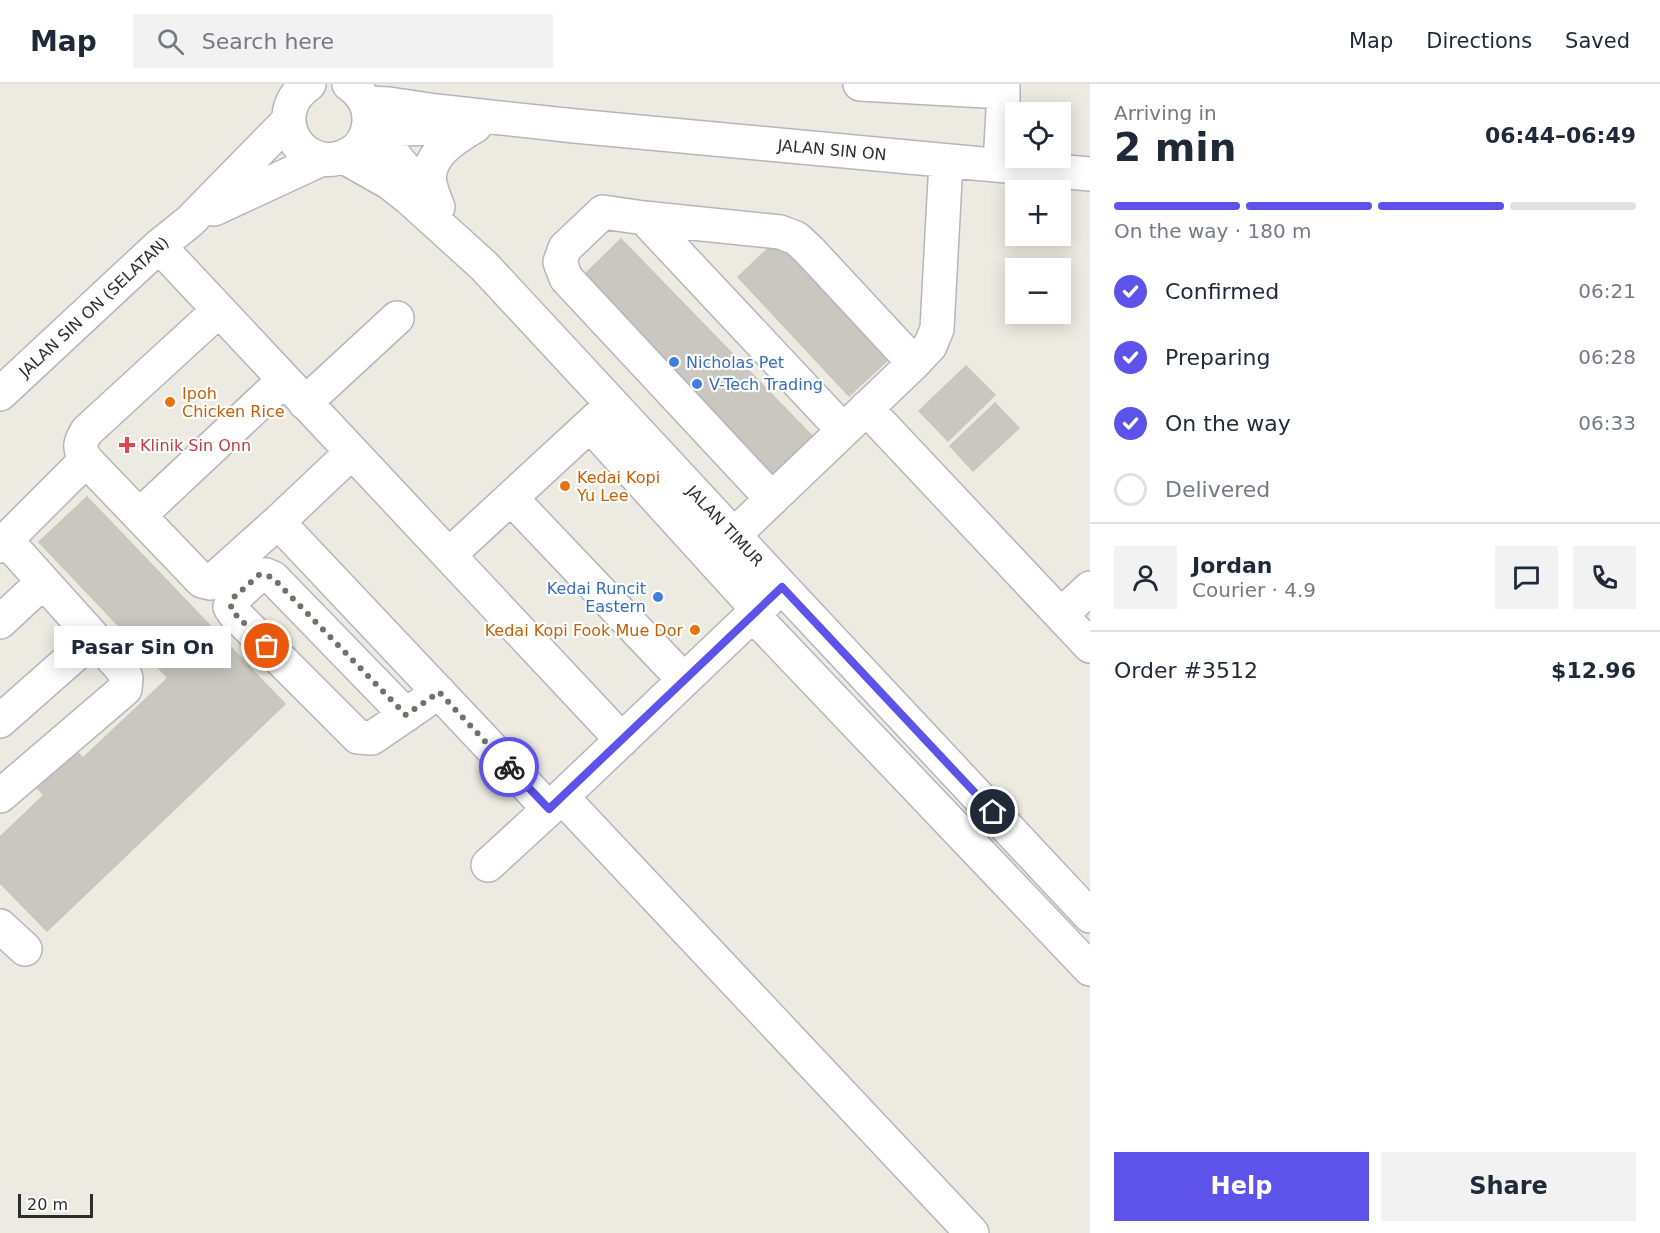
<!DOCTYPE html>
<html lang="en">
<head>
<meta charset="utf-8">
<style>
	:root { --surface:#fff; --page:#f2f2f3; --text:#1f2937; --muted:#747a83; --line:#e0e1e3; --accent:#5d52e9 }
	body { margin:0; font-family:"DejaVu Sans",sans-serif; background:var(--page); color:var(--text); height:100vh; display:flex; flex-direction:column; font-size:22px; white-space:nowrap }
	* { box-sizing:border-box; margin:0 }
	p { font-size:20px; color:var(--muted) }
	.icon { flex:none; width:33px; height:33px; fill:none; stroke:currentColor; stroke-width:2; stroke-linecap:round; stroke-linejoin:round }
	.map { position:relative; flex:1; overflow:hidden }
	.side { display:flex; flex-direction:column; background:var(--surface); width:570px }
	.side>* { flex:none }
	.controls { position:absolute; left:1005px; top:18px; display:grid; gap:12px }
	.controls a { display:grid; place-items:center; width:66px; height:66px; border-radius:0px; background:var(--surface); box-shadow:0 3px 15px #0003; font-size:30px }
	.scale { position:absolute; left:18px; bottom:15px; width:75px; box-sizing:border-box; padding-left:6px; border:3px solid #2d2d2d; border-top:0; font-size:16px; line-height:21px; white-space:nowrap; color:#2d2d2d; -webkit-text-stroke:4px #fff; paint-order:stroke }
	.pin { position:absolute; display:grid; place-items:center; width:51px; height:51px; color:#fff; margin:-26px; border:3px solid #fff; border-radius:50%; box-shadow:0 2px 6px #0007 }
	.courier { position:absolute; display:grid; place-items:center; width:60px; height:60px; margin:-30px; border:4px solid #5d52e9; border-radius:50%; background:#fff; color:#222; box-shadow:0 2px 8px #0007 }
	.bubble { position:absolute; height:42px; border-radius:0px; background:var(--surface); box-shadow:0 3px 15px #0003; font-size:20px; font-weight:700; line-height:42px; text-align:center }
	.headline em { font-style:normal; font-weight:700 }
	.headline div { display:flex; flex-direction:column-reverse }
	.headline { display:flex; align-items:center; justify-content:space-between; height:102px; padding:0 24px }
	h1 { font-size:39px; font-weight:700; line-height:45px }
	.bar { display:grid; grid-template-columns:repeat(4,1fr); gap:9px 6px; align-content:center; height:72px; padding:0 24px }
	.bar i { height:8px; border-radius:4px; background:var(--line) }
	.bar .current { background:var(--accent) }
	.bar p { grid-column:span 4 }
	.line { display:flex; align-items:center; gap:15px; padding:0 24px; border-top:2px solid var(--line) }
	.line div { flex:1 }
	.round { display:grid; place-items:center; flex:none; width:63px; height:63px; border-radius:0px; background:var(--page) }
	ol { padding:0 24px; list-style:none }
	li { display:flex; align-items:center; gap:18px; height:66px }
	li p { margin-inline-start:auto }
	li .icon { padding:6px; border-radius:50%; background:var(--accent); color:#fff; stroke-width:4 }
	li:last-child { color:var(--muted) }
	li i { width:33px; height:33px; border:3px solid var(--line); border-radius:50% }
	.primary-button { display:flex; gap:12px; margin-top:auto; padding:12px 24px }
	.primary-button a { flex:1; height:69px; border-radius:0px; background:var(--accent); color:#fff; font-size:24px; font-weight:700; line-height:69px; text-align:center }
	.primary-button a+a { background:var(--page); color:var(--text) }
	header { display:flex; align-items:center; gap:36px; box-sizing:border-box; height:84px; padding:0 30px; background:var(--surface); border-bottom:2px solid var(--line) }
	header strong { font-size:28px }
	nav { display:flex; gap:33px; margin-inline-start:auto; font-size:21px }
	.search { width:420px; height:54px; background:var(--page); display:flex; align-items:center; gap:15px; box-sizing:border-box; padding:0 21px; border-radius:0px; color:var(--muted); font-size:22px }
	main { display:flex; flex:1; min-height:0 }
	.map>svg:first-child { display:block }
	.building { fill:#c9c7c0; stroke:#c8c7bb; stroke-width:1.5 }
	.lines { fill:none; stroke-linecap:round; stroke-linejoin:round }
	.minor-casing { stroke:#b5b4bf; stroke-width:36 }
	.minor { stroke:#fff; stroke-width:33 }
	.done { stroke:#70706c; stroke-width:6; stroke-dasharray:0 10.8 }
	.route { stroke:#5d52e9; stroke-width:8 }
	.shop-dot { fill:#3f7fe0; stroke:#fff; stroke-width:2 }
	.food-dot { fill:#e8710a; stroke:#fff; stroke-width:2 }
	.health-dot { fill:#e0444e; stroke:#fff; stroke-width:2 }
	.labels { text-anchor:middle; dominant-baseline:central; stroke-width:4.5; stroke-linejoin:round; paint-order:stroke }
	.street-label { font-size:16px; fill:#2d2d2d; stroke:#fff }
	.shop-label { font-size:16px; fill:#366cbe; stroke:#fff; text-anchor:start }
	.food-label { font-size:16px; fill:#c56008; stroke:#fff; text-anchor:start }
	.health-label { font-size:16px; fill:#be3a42; stroke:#fff; text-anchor:start }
</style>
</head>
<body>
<header>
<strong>Map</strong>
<div class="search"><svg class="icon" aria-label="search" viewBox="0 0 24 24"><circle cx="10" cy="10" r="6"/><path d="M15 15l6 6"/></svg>Search here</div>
<nav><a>Map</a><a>Directions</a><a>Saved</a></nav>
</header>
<main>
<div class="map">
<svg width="1090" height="1149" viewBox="0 0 1090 1149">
	<rect width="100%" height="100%" fill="#edebe1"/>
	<!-- building -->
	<path class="building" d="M 779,154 L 891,273 L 849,312 L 738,193 Z
		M 621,155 L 815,355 L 774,394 L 580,195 Z
		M 966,282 L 995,311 L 948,357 L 919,327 Z
		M 995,319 L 1019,344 L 973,387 L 950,362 Z
		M 87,413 L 285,620 L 47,847 L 0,799 L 0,753 L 44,711 L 30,697 L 69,660 L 83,674 L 168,594 L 39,458 Z"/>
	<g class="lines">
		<!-- minor casing -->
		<g class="minor-casing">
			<path id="minor" d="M 309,0 C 263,31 304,96 351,69 C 362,63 368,50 369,38 C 370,22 362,9 349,0
				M 860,0 L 1003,8
				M 366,19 L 389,20 L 436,27 L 575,42 L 1090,90
				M 369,43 L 395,45 L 444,44
				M 369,45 L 386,62 L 429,113
				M 344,73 L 390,99 L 409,114 L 484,182 L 782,503 L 1090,832
				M 1000,81 L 1003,26 L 1003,0
				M 438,123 C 435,116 432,108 430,100 C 425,71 455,54 475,42
				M 214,125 L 322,75
				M 644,134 L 843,346
				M 159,162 L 622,656
				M 219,226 L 87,347 C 80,358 78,364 86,376 L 202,497 L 210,499 L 278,438 L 352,368
				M 0,310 L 159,162 L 190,137 L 288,37
				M 305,319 L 397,234
				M 866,324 L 1090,562
				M 590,341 L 758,526
				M 511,414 L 684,596
				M 772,415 L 566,194 L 560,178 L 565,164 L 603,128 L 644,134 L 780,148 L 796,154 L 809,166 L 914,279
				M 140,431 L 284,296
				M 278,438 L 549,725
				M 734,451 L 914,279 L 930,262 L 937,245 L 946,77
				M 0,462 L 86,376
				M 449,471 L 606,326
				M 753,531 L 1090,885
				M 1061,531 L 1090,504
				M 0,538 L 43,498
				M 406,631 L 273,494 L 266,491 L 259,491 L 233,515 L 230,523 L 234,529 L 358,653 L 372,654 L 439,608
				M 0,637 L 94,554
				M 0,712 L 125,605 L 126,594 L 122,585 L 6,456
				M 562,713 L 972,1149
				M 488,781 L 549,725 L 767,517
				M 0,842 L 25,865"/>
		</g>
		<!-- minor -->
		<use href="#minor" class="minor"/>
	</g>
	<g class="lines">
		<!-- done -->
		<path class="done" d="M 267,562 L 234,529 L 231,523 L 233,514 L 259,491 L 266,491 L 273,494 L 406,631 L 439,608 L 509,683"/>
		<!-- route -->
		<path class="route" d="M 509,683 L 549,725 L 782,503 L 993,728"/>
	</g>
	<!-- markers -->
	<g class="shop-dot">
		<circle cx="674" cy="278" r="6"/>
		<circle cx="697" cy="300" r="6"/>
		<circle cx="658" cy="513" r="6"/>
	</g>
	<g class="food-dot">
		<circle cx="170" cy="318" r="6"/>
		<circle cx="565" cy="402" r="6"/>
		<circle cx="695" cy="546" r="6"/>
	</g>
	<path class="health-dot" d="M124 352h6v6h6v6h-6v6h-6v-6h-6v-6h6z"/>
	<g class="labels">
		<!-- street labels -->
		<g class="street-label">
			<text transform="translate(832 66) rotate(5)">JALAN SIN ON</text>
			<text transform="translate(94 223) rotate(-43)">JALAN SIN ON (SELATAN)</text>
			<text transform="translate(725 442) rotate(47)">JALAN TIMUR</text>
		</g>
		<!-- shop labels -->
		<g class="shop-label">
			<text x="686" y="278">Nicholas Pet</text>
			<text x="709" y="300">V-Tech Trading</text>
			<text x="646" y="504" text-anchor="end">Kedai Runcit<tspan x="646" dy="18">Eastern</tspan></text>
		</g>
		<!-- food labels -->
		<g class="food-label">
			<text x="182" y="309">Ipoh<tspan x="182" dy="18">Chicken Rice</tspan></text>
			<text x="577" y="393">Kedai Kopi<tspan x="577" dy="18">Yu Lee</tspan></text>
			<text x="683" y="546" text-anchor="end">Kedai Kopi Fook Mue Dor</text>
		</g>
		<!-- health labels -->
		<g class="health-label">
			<text x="140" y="361">Klinik Sin Onn</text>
		</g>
	</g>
</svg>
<div class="controls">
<a><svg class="icon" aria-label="locate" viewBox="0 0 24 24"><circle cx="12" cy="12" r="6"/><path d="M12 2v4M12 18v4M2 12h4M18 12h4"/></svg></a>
<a>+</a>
<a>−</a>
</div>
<div class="scale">20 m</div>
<div class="pin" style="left:267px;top:562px;background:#ea580c"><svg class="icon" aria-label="bag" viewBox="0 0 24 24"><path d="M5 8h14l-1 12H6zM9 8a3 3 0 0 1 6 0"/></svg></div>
<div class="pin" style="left:993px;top:728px;background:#1f2937"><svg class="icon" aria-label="home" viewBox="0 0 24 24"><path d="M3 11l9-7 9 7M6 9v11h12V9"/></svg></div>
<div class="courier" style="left:509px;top:683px"><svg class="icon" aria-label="bike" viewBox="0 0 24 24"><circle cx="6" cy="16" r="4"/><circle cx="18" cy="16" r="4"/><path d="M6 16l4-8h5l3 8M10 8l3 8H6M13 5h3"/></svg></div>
<div class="bubble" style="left:54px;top:542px;width:177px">Pasar Sin On</div>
</div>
<section class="side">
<div class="headline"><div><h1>2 min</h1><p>Arriving in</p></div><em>06:44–06:49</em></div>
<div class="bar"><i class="current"></i><i class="current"></i><i class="current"></i><i></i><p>On the way · 180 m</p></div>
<ol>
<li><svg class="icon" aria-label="check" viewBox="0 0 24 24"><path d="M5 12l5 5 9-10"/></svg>Confirmed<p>06:21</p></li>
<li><svg class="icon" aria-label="check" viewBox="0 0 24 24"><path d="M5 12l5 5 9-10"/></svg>Preparing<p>06:28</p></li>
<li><svg class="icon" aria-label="check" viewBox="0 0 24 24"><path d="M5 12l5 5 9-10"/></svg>On the way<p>06:33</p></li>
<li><i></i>Delivered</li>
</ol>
<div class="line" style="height:108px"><a class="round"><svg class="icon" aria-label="person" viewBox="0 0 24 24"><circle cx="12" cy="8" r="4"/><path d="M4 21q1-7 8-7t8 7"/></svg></a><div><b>Jordan</b><p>Courier · 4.9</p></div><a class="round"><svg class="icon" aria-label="chat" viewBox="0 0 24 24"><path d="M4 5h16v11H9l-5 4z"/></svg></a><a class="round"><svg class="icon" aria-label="phone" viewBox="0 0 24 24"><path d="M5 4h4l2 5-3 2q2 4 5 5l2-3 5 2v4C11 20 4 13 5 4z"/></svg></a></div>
<div class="line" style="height:78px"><div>Order #3512</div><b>$12.96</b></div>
<div class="primary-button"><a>Help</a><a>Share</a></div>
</section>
</main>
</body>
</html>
